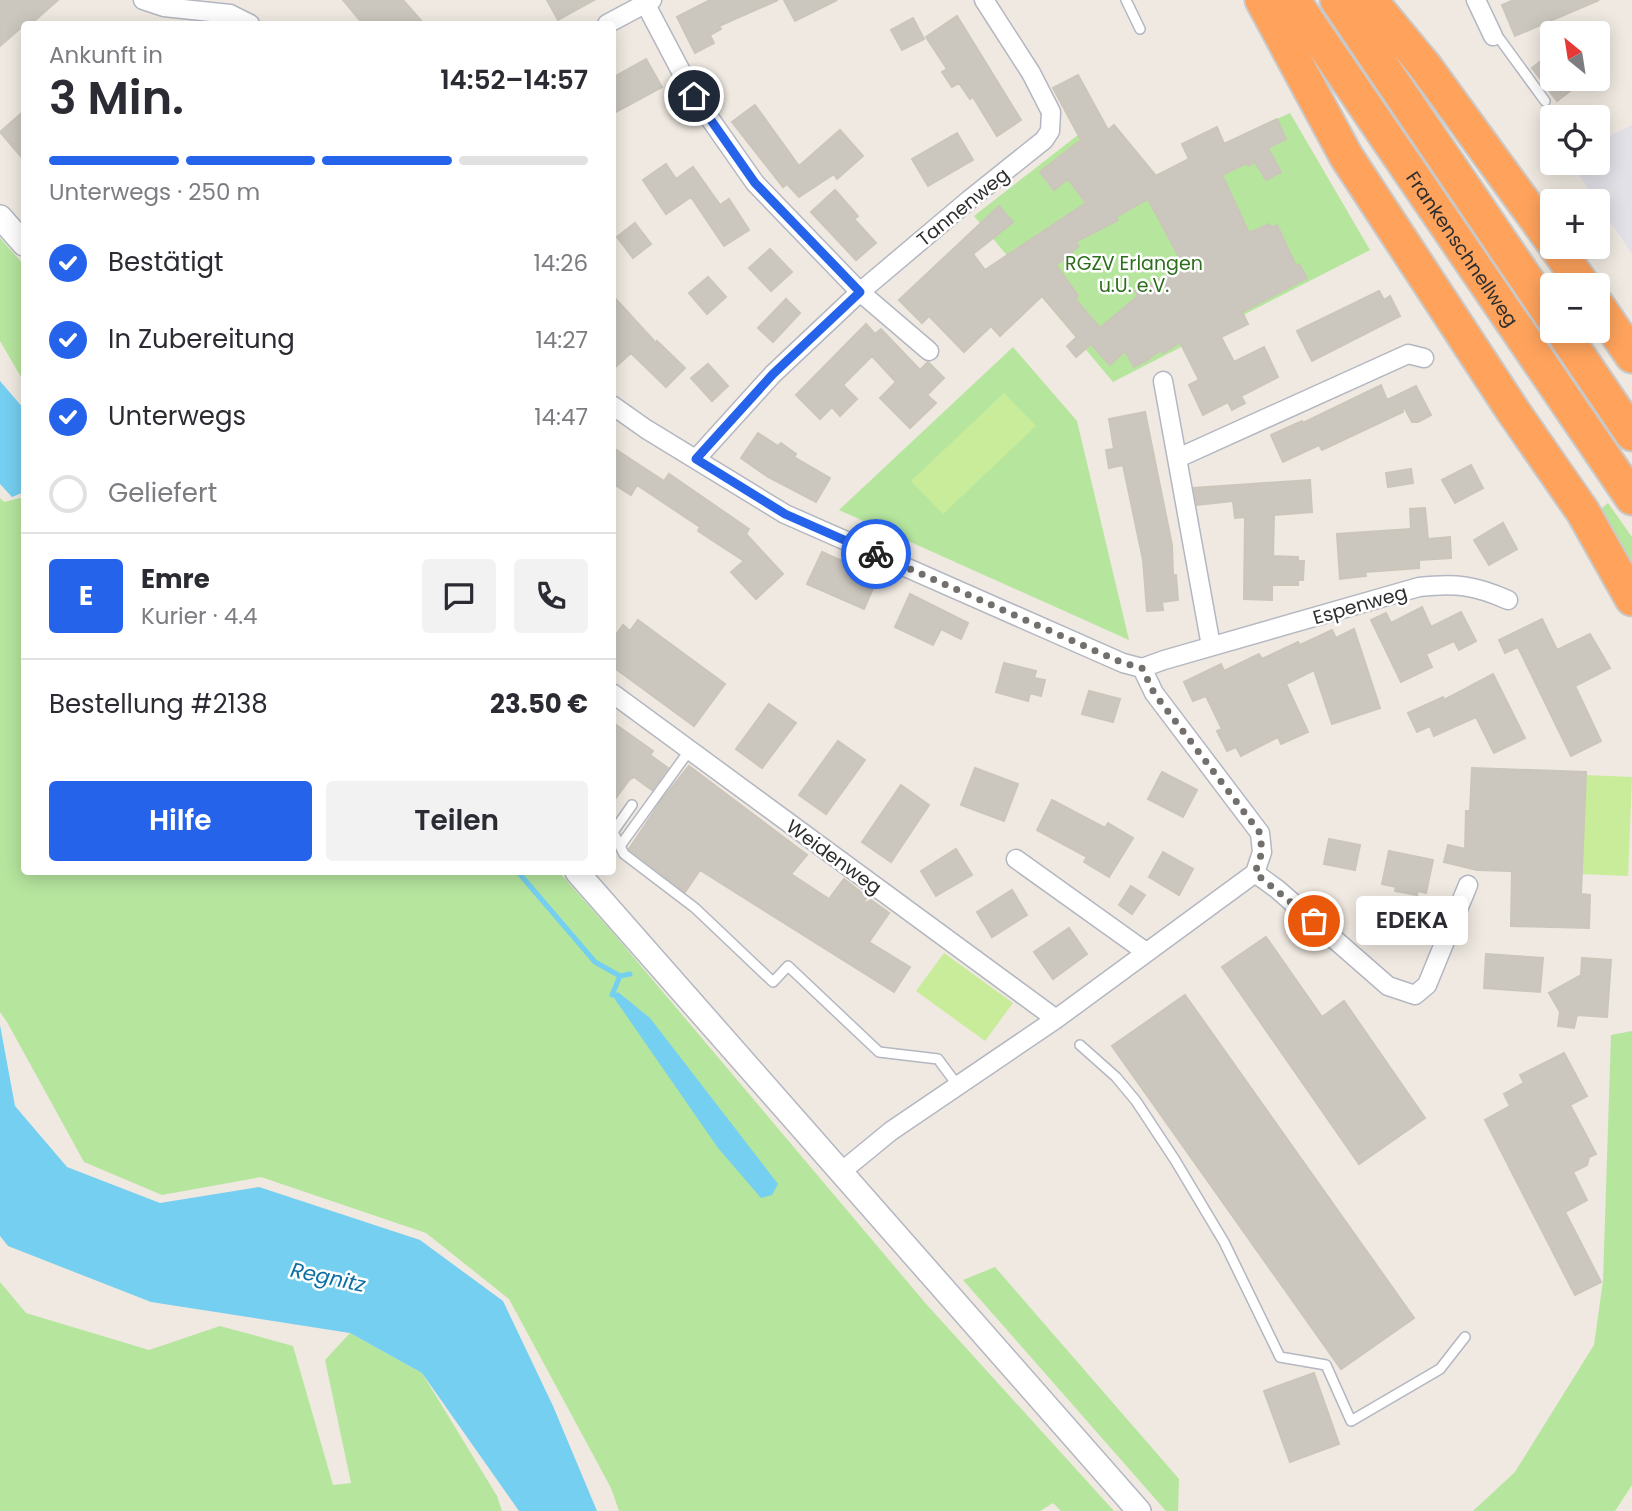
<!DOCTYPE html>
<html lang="de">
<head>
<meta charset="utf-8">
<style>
	:root { --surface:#fff; --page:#f2f2f3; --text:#2b2b33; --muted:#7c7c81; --line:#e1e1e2; --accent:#2563eb }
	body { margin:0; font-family:Poppins,sans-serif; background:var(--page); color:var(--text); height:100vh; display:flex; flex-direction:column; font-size:26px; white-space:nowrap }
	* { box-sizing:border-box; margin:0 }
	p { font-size:23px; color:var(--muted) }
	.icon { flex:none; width:38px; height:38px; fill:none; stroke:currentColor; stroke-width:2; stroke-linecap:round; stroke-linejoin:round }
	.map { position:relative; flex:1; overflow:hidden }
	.drawer { position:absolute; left:21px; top:21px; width:595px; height:854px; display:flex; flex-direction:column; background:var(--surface); border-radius:7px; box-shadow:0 4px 18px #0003 }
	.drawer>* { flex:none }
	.needle { width:46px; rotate:330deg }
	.fabs { position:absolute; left:1540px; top:21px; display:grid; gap:14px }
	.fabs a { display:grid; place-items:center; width:70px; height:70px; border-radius:7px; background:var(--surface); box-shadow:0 4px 18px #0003; font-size:35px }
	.pin { position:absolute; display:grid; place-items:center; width:60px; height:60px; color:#fff; margin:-30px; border:4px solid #fff; border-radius:50%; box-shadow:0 2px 7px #0007 }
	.courier { position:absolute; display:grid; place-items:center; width:70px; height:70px; margin:-35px; border:5px solid #2563eb; border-radius:50%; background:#fff; color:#222; box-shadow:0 2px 9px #0007 }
	.bubble { position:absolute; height:49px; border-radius:7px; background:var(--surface); box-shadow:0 4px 18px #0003; font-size:23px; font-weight:600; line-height:49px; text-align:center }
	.headline em { font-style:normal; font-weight:600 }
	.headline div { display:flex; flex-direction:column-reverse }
	.headline { display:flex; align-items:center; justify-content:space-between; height:119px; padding:0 28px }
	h1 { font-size:46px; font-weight:600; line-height:52px }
	.bar { display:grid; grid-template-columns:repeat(4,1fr); gap:10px 7px; align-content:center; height:84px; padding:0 28px }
	.bar i { height:9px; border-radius:5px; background:var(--line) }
	.bar .current { background:var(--accent) }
	.bar p { grid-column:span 4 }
	.line { display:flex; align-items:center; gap:18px; padding:0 28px; border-top:2px solid var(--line) }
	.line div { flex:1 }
	.round { display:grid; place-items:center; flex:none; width:74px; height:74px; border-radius:7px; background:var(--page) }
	ol { padding:0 28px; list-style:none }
	li { display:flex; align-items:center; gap:21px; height:77px }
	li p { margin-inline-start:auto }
	li .icon { padding:7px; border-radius:50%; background:var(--accent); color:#fff; stroke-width:4 }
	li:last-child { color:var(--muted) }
	li i { width:38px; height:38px; border:4px solid var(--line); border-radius:50% }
	.button { display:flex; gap:14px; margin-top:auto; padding:14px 28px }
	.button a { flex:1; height:80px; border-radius:7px; background:var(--accent); color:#fff; font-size:28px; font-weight:600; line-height:80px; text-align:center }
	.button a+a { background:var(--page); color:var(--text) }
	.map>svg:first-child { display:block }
	.industrial { fill:#e3e1e8 }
	.green { fill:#b6e59e }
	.pitch { fill:#c9ec9a }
	.water { fill:#75cff0 }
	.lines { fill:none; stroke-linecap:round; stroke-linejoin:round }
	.stream { stroke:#75cff0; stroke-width:5 }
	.building { fill:#cbc7bf; stroke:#cbc5ba; stroke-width:2; fill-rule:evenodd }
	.service-casing { stroke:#b4b7c1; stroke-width:12 }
	.minor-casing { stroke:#b4b7c1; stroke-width:21 }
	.tertiary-casing { stroke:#b4b7c1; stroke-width:26 }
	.motorway-casing { stroke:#c9c9c9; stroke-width:37 }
	.service { stroke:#fff; stroke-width:9 }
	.minor { stroke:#fff; stroke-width:18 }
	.tertiary { stroke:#fff; stroke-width:23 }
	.motorway { stroke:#ffa35c; stroke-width:33 }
	.done { stroke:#726f6d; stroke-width:7; stroke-dasharray:0 12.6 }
	.route { stroke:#2563eb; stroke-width:9 }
	.labels { text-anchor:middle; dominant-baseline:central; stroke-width:5; stroke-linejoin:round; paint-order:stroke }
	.street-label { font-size:19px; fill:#2e2e2e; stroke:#fff }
	.park-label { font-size:19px; fill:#2c6e1b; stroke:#fff }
	.water-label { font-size:21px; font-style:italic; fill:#0d6fa3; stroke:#fff }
</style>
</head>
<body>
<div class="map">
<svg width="1632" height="1511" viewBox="0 0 1632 1511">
	<rect width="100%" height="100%" fill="#efe9e1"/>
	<!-- industrial -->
	<path class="industrial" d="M 1632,125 L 1632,254 L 1571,163 L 1598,163 L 1598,142 Z"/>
	<!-- green -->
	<path class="green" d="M 1290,113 L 1370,250 L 1113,382 L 974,216 L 1078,135 L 1125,189 Z
		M 0,238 L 24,265 L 24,382 L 0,341 Z
		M 1013,347 L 1077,421 L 1129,640 L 839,510 Z
		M 24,497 L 24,872 L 559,872 L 614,934 L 927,1305 L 1114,1511 L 1061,1511 L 1053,1503 L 1040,1511 L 619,1511 L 611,1488 L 509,1299 L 426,1233 L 261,1177 L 162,1195 L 84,1162 L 7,1022 L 0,1012 L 0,498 L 4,502 Z
		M 1608,503 L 1632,537 L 1632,566 L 1598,511 Z
		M 1632,1031 L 1632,1485 L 1615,1511 L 1473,1511 L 1515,1472 L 1594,1345 L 1603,1281 L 1611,1035 Z
		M 995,1267 L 1179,1479 L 1178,1511 L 1166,1511 L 963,1280 Z
		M 0,1282 L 26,1313 L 149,1350 L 220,1326 L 293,1346 L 333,1485 L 351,1483 L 325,1360 L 350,1333 L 422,1373 L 497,1496 L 502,1511 L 0,1511 Z"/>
	<!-- pitch -->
	<path class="pitch" d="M 1004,393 L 1036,426 L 943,514 L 911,481 Z
		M 1586,775 L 1632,777 L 1628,876 L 1582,874 Z
		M 944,953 L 1013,1003 L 985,1041 L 916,991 Z"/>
	<!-- water -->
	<path class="water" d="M 0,381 L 24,409 L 24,492 L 12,497 L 0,484 Z
		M 618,992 L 650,1018 L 778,1184 L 772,1195 L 761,1198 L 718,1148 L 612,995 Z
		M 0,1025 L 15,1106 L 67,1167 L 160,1203 L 259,1187 L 420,1240 L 503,1301 L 553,1406 L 597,1511 L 519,1511 L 422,1373 L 350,1333 L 151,1302 L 8,1246 L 0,1236 Z"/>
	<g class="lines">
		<!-- stream -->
		<path class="stream" d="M 518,872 L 595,962 L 620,976 L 630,974
			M 612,995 L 620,976"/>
	</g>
	<!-- building -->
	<path class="building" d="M 0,0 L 58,0 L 33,22 L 31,19 L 0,46 Z
		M 343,0 L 403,0 L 424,24 L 363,24 Z
		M 547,0 L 594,0 L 558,20 Z
		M 710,0 L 778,0 L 719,26 L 721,29 L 710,35 L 714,43 L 695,53 L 677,17 Z
		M 784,0 L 837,0 L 795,21 Z
		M 1514,0 L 1599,0 L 1515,36 L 1502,5 Z
		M 957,16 L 1021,120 L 997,136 L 973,97 L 970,99 L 959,83 L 952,87 L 942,72 L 947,69 L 926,37 Z
		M 913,18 L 924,39 L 902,50 L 891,30 Z
		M 1545,58 L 1552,67 L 1552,79 L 1561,79 L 1570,91 L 1557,101 L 1532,68 Z
		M 646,59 L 662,87 L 612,114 L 612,78 Z
		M 1078,75 L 1108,130 L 1114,125 L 1156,176 L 1189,159 L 1182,144 L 1217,127 L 1224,144 L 1277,119 L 1286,139 L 1268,148 L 1281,172 L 1266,180 L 1255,162 L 1248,166 L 1247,163 L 1222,175 L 1249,233 L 1269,224 L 1271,228 L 1277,225 L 1296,266 L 1299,264 L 1307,278 L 1242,312 L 1248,324 L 1221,337 L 1234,362 L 1264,347 L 1278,377 L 1241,396 L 1245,403 L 1232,410 L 1228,402 L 1203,415 L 1189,385 L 1199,380 L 1180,342 L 1163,353 L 1161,350 L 1146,361 L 1134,367 L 1125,351 L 1110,365 L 1091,344 L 1076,357 L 1067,346 L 1077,337 L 1042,296 L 1000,336 L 991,326 L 964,352 L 929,316 L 922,323 L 899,300 L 999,206 L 1013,222 L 973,254 L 985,270 L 1086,203 L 1068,179 L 1054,190 L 1040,172 L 1081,140 L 1053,88 ZM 1148,199 L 1185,268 L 1135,291 L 1138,296 L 1100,328 L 1075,299 L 1078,296 L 1056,265 L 1079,246 L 1075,242 L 1118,220 L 1116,217 Z
		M 755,105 L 799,166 L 840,130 L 863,156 L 837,179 L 834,174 L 799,197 L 787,184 L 783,187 L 732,122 Z
		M 24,111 L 24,160 L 0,132 Z
		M 957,133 L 973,160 L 928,186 L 912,159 Z
		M 666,164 L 676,179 L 693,167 L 720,205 L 729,199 L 749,230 L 724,246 L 691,197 L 666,214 L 643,180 Z
		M 835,190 L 858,216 L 854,219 L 876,243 L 856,260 L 811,212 Z
		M 635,223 L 651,244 L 633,258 L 617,237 Z
		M 770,249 L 792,272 L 771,291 L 749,268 Z
		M 708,277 L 726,297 L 707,314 L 689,293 Z
		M 1379,291 L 1384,300 L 1390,296 L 1400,316 L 1312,361 L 1297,331 Z
		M 612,295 L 656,343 L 657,341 L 685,368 L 666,387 L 631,353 L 612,370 Z
		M 786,299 L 800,313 L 773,342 L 758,328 Z
		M 866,324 L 875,334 L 881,329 L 920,370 L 928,362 L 944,378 L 927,395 L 936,403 L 910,428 L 880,398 L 896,382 L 872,356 L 843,385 L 857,399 L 840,416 L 832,407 L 820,419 L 796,395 Z
		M 708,364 L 728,386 L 712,401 L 691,378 Z
		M 1381,385 L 1387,400 L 1416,386 L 1431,415 L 1418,422 L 1412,422 L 1402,403 L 1403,412 L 1322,450 L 1319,445 L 1283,462 L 1271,435 L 1302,421 L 1303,423 Z
		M 1145,412 L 1172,545 L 1173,575 L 1176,575 L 1178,600 L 1162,602 L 1163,610 L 1147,611 L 1143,560 L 1123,465 L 1109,468 L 1106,450 L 1114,449 L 1109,419 Z
		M 758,433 L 778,446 L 781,443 L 796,454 L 794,457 L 830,478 L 816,502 L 768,477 L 741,458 Z
		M 612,447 L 664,481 L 669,474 L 749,529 L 746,534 L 783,574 L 756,599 L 731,572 L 744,561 L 698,531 L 700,527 L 637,485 L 631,495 L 612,483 Z
		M 1471,465 L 1483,488 L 1455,503 L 1442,480 Z
		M 1411,469 L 1413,483 L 1388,487 L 1386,473 Z
		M 1310,480 L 1312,512 L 1274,515 L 1273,556 L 1298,557 L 1298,561 L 1304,561 L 1303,580 L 1298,580 L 1298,585 L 1272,585 L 1272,600 L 1244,599 L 1245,517 L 1235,518 L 1233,501 L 1197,505 L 1194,488 Z
		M 1425,508 L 1428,539 L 1450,537 L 1451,558 L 1419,560 L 1419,568 L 1365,572 L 1366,576 L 1340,579 L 1337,534 L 1411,529 L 1410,509 Z
		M 1503,523 L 1517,549 L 1489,565 L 1474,540 Z
		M 822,552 L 878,577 L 864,609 L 807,584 Z
		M 910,594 L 968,623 L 961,639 L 941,629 L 933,645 L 895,627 Z
		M 1422,607 L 1431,627 L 1461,612 L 1476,641 L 1459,650 L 1454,641 L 1426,654 L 1432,667 L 1401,682 L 1371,620 L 1386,613 L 1391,623 Z
		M 1542,619 L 1557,650 L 1590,634 L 1610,668 L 1575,686 L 1601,741 L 1571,756 L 1518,647 L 1505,653 L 1499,640 Z
		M 638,620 L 725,684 L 694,726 L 612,666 L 612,640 L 623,625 L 630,631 Z
		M 1354,629 L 1380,708 L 1332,724 L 1314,670 L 1286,684 L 1308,732 L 1281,744 L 1278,737 L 1241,756 L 1236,747 L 1227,751 L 1217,731 L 1222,729 L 1206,696 L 1193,701 L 1184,682 L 1221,664 L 1224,671 L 1259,654 L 1262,659 L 1298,642 L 1300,645 L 1332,630 L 1336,638 Z
		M 1004,663 L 1036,671 L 1034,678 L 1045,680 L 1041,696 L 1030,693 L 1028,701 L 996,692 Z
		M 1493,674 L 1525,738 L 1494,753 L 1476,717 L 1434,736 L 1430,726 L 1417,732 L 1408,713 L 1443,697 L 1444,700 Z
		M 1089,691 L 1120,699 L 1113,722 L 1082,714 Z
		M 769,704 L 796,723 L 762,768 L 736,749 Z
		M 612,722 L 653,751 L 650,755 L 668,768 L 652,790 L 634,777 L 630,779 L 612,803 Z
		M 838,741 L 865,760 L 826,814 L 799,795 Z
		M 689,766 L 807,855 L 791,874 L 829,899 L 844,879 L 867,897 L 862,905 L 871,900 L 889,913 L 869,942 L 910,967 L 894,992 L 700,870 L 685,892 L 629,849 L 663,798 Z
		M 975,768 L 1018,784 L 1004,821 L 961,805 Z
		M 1472,768 L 1586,772 L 1581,894 L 1590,895 L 1589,928 L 1511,926 L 1512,871 L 1477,870 L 1444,862 L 1448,845 L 1465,849 L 1466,811 L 1470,811 Z
		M 1162,772 L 1197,790 L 1183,817 L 1148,799 Z
		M 901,785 L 929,805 L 891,862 L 862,842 Z
		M 1052,800 L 1105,828 L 1108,823 L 1133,838 L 1109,877 L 1084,862 L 1087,857 L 1037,830 Z
		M 1329,839 L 1360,845 L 1355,870 L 1324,864 Z
		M 956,849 L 972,875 L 936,896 L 921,871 Z
		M 1389,851 L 1433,860 L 1426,893 L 1418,891 L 1417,895 L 1395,891 L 1396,887 L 1382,884 Z
		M 1163,852 L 1193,869 L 1179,895 L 1149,877 Z
		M 1131,886 L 1145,895 L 1132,914 L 1119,905 Z
		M 1012,890 L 1027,915 L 992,937 L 977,912 Z
		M 1069,928 L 1087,954 L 1053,979 L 1034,952 Z
		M 1266,937 L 1322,1017 L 1344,1001 L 1425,1118 L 1359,1164 L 1222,967 Z
		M 1486,954 L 1543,958 L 1540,992 L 1484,988 Z
		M 1582,958 L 1611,960 L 1607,1017 L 1577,1015 L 1574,1028 L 1558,1026 L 1560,1012 L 1549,993 L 1581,975 Z
		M 1185,995 L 1414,1318 L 1341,1369 L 1112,1046 Z
		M 1564,1053 L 1587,1096 L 1570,1105 L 1596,1154 L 1589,1157 L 1587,1165 L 1573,1172 L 1587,1200 L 1565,1212 L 1601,1282 L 1575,1295 L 1485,1120 L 1510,1106 L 1504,1094 L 1524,1083 L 1520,1075 Z
		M 1314,1373 L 1339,1444 L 1290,1462 L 1264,1391 Z"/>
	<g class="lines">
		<!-- service casing -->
		<g class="service-casing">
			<path id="service" d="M 1126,0 L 1140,29
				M 1493,36 L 1499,38 L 1545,101
				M 632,805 L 613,832 L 624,854 L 695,908 L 773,982 L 788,966 L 879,1052 L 938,1059 L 958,1086
				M 620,846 L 689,751
				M 1080,1045 L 1116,1077 L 1136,1101 L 1175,1160 L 1224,1242 L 1280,1357 L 1326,1365 L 1351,1421 L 1440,1369 L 1465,1337"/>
		</g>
		<!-- minor casing -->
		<g class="minor-casing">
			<path id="minor" d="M 143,0 L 164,7 L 230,14 L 250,24
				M 1476,0 L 1493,36
				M 645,3 L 694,96 L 755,183 L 860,292 L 929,351
				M 607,24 L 652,0
				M 1163,381 L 1211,646
				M 612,405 L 646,429 L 785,514 L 1123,663 L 1142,668 L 1154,693 L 1260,833 L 1262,852 L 1255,873
				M 1178,458 L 1408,354 L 1424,358
				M 696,459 L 773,374 L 860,292 L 969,200 L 1044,140 L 1050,131 L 1051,112 L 1031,73 L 984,0
				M 1142,668 L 1164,660 L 1419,587 C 1456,583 1474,585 1508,600
				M 612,693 L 1056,1019
				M 1016,859 L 1146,952
				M 1255,873 L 1277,889 L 1388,986 L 1415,995 L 1427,985 L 1468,885
				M 841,1172 L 891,1131 L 1056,1019 L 1255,873"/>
		</g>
		<!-- tertiary casing -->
		<g class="tertiary-casing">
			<path id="tertiary" d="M 0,217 L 24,244
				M 577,872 L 1139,1511"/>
		</g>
		<!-- motorway casing -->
		<g class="motorway-casing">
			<g id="motorway">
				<path d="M 1262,0 L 1346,156 L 1513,411 L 1583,512 L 1632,599"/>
				<path id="s1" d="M 1293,0 L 1632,498"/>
				<path d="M 1337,0 L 1552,317"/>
				<path d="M 1370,0 L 1424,65 L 1552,241"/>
				<path d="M 1556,247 L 1583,285"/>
				<path d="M 1598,306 L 1632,356"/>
				<path d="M 1562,331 L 1632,434"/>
			</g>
		</g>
		<!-- service -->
		<use href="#service" class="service"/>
		<!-- minor -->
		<use href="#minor" class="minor"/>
		<!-- tertiary -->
		<use href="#tertiary" class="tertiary"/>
		<!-- motorway -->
		<use href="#motorway" class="motorway"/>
	</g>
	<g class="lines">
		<!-- done -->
		<path class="done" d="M 876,554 L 1123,663 L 1142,668 L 1154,693 L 1260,833 L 1262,852 L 1255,873 L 1314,921"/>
		<!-- route -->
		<path class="route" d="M 694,96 L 755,183 L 860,292 L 773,374 L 696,459 L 785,514 L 876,554"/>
	</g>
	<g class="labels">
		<!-- street labels -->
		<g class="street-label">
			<text transform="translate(963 207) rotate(-39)">Tannenweg</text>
			<text stroke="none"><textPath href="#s1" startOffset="301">Frankenschnellweg</textPath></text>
			<text transform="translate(1360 605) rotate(-16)">Espenweg</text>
			<text transform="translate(834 857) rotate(36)">Weidenweg</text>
		</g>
		<!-- park labels -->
		<g class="park-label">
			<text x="1134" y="263">RGZV Erlangen<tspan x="1134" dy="22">u.U. e.V.</tspan></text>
		</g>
		<!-- water labels -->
		<g class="water-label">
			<text transform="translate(328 1277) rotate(12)">Regnitz</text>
		</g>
	</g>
</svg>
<div class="fabs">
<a><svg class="needle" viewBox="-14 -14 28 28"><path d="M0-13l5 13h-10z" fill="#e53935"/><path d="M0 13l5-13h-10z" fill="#7c7c81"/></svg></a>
<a><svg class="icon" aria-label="locate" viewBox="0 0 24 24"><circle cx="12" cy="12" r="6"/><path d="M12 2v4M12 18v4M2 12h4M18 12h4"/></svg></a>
<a>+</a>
<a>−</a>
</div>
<div class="pin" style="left:1314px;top:921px;background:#ea580c"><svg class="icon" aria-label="bag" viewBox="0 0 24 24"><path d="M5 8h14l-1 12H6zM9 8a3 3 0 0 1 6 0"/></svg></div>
<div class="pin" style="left:694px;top:96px;background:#1f2937"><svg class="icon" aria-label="home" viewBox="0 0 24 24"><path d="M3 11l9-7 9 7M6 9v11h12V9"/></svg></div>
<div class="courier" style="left:876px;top:554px"><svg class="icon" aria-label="bike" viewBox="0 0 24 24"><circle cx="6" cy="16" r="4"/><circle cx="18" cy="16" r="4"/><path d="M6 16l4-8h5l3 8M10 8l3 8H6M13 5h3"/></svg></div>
<div class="bubble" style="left:1356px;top:896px;width:112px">EDEKA</div>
<section class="drawer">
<div class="headline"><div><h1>3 Min.</h1><p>Ankunft in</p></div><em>14:52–14:57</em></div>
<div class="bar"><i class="current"></i><i class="current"></i><i class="current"></i><i></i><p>Unterwegs · 250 m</p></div>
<ol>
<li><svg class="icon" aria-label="check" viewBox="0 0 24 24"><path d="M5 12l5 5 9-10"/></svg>Bestätigt<p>14:26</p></li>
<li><svg class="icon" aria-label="check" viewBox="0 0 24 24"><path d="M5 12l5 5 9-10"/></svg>In Zubereitung<p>14:27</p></li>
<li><svg class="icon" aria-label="check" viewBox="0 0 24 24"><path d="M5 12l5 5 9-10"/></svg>Unterwegs<p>14:47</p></li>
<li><i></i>Geliefert</li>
</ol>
<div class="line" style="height:126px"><b class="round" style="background:var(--accent);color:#fff">E</b><div><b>Emre</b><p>Kurier · 4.4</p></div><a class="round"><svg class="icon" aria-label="chat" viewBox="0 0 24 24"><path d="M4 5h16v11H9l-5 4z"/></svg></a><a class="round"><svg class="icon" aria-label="phone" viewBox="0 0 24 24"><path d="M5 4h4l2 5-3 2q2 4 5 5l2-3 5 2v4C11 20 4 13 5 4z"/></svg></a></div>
<div class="line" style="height:91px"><div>Bestellung #2138</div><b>23.50 €</b></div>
<div class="button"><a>Hilfe</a><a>Teilen</a></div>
</section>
</div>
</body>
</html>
